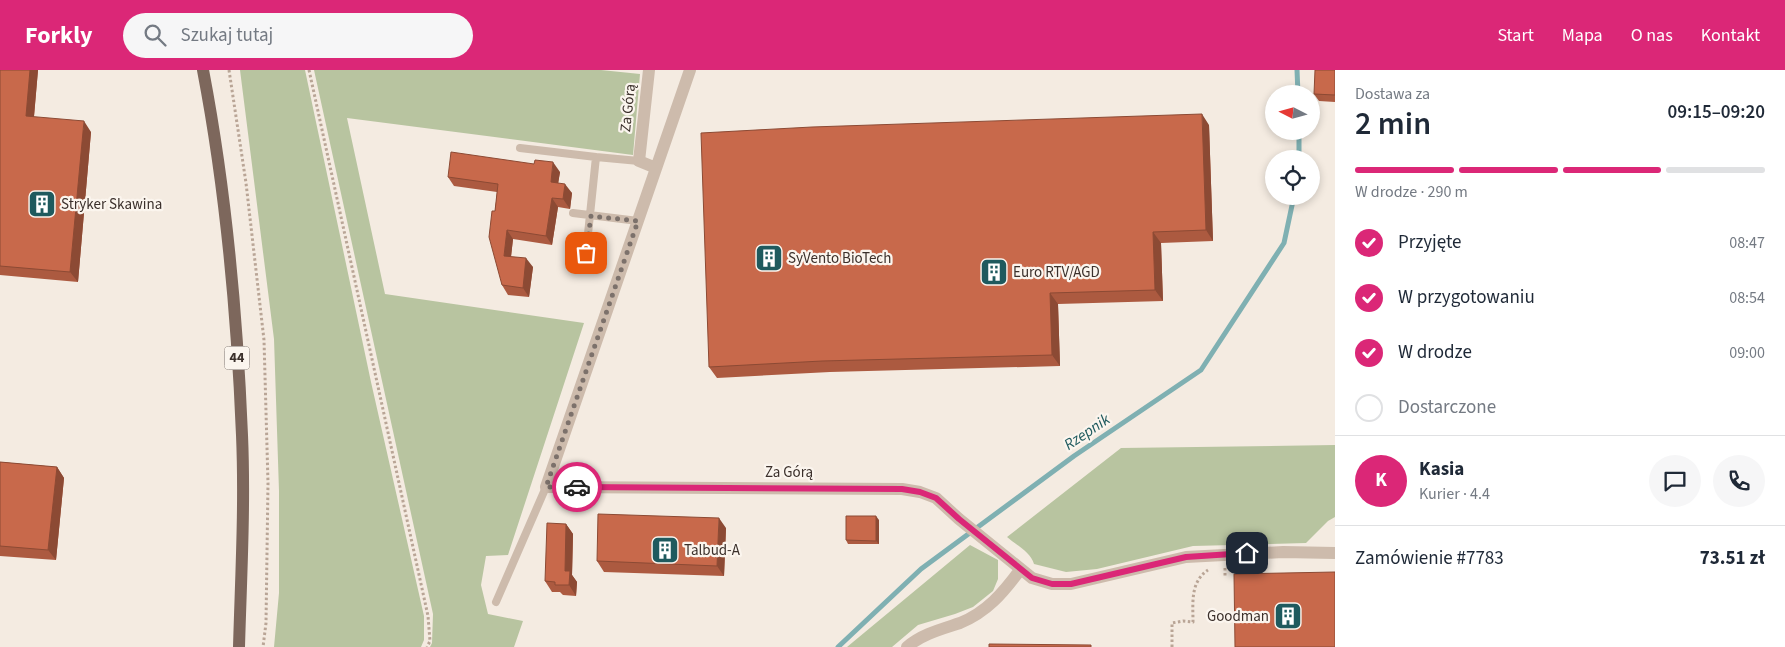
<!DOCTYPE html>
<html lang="pl">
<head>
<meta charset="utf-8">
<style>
	:root { --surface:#fff; --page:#f6f6f7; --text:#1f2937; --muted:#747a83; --line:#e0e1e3; --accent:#db2777 }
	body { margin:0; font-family:"Source Sans 3",sans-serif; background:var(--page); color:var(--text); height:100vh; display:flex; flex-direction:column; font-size:19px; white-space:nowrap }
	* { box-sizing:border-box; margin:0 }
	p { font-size:16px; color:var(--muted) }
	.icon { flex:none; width:28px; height:28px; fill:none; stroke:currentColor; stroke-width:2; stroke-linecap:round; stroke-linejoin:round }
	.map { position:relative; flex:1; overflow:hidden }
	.sheet { display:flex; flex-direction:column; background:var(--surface); width:450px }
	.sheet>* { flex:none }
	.needle { width:32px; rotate:276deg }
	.tools { position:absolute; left:1265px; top:15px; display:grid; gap:10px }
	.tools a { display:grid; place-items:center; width:55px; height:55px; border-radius:50%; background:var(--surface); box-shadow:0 2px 8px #0003; font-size:25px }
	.pin { position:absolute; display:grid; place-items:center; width:42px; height:42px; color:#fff; margin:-21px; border-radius:10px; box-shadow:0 2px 8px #0006 }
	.courier { position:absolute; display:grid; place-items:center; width:50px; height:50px; margin:-25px; border:4px solid #db2777; border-radius:50%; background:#fff; color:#222; box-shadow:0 1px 6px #0007 }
	.headline em { font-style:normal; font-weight:600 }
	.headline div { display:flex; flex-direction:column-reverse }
	.headline { display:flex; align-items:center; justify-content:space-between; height:85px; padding:0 20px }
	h1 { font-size:32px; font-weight:600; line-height:38px }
	.bar { display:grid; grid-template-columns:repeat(4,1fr); gap:8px 5px; align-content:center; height:60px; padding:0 20px }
	.bar i { height:6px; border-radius:4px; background:var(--line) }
	.bar .current { background:var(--accent) }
	.bar p { grid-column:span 4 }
	.line { display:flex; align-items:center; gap:12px; padding:0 20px; border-top:1px solid var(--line) }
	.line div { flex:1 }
	.round { display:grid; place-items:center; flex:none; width:52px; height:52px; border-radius:26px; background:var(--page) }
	ol { padding:0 20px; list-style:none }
	li { display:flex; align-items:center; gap:15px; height:55px }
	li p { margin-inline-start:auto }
	li .icon { padding:5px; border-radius:50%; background:var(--accent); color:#fff; stroke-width:4 }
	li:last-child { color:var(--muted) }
	li i { width:28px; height:28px; border:2px solid var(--line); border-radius:50% }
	header { display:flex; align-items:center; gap:30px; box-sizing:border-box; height:70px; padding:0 25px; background:var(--accent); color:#fff }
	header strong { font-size:24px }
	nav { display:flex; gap:28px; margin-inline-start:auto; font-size:18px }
	.search { width:350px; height:45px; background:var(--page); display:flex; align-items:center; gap:12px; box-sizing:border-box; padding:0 18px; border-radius:28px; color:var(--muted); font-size:19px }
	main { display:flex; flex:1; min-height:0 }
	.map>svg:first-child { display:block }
	.green { fill:#b8c4a0 }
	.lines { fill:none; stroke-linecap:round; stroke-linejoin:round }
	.stream { stroke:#7fb0b2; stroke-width:5 }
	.path { stroke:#b9a596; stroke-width:3; stroke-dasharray:2.5 2.5; stroke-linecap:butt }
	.service { stroke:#cdbbac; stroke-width:8 }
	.minor { stroke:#cdbbac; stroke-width:12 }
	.primary { stroke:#7d675c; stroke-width:12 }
	.wall { fill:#ac5a40 }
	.shaded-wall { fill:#8c4a34 }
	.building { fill:#c8694b; stroke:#8c4a34 }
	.done { stroke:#7c716b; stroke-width:5; stroke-dasharray:0 9 }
	.route { stroke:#db2777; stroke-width:6 }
	.labels { text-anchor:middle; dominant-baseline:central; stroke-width:4.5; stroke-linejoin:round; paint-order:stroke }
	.shield { fill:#fbf5ee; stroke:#756b66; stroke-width:1 }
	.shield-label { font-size:14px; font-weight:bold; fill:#3b302b }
	.street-label { font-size:15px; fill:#3b302b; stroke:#fbf5ee }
	.poi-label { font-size:15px; fill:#3b302b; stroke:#fbf5ee; text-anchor:start }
	.water-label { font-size:16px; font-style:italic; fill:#1f5a5e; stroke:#fbf5ee }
</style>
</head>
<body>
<header>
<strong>Forkly</strong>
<div class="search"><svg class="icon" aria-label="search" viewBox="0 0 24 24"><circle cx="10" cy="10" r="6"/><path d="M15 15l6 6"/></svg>Szukaj tutaj</div>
<nav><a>Start</a><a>Mapa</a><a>O nas</a><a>Kontakt</a></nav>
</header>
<main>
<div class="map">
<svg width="1335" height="577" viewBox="0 0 1335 577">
	<rect width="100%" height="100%" fill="#f4ebe1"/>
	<!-- green -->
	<path class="green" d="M 240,0 L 305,0 L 371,312 L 424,546 L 424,570 L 421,577 L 274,577 L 279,523 L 279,421 L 274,269 Z
		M 314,0 L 601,0 L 640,4 L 633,85 L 347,48 L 385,224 L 584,253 L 508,485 L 486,486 L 481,515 L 488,544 L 523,551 L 514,577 L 430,577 L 432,573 L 433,544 Z
		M 1335,375 L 1335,447 L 1328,451 L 1306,473 L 1193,476 L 1097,499 L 1066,502 L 1034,494 C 1031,482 1016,475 1007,467 L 1121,378 Z
		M 970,475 L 998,490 L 998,509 L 993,521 L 973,537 L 955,544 L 918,555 L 892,577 L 847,577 Z"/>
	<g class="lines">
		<!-- stream -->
		<path class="stream" d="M 1297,0 L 1298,24
			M 1299,89 L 1299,61
			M 838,577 L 921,499 L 1074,386 L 1201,300 L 1284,173 L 1294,126"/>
		<!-- path -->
		<path class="path" d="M 229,0 L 246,113 L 264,270 L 268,413 L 266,553 L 263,577
			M 309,0 L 428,546 L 430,571 L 427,577
			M 1225,498 L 1225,508
			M 1172,577 L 1172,553 L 1183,551 L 1193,552 C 1193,533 1190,512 1208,500"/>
		<!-- service -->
		<path class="service" d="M 520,78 L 596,87 L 586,183
			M 596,87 L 639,91
			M 573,143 L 638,151
			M 496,532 L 546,417"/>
		<!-- minor -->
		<path class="minor" d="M 649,0 L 639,91 L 656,98
			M 690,0 L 546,417 L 902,419 L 920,422 L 936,428 L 959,449 L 1032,508 L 1052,514 L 1071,514 L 1186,487 L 1283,482 L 1335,483
			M 907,577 C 922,564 942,559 960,553 C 987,542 1003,523 1020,500"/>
		<!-- primary -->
		<path class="primary" d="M 203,0 C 226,120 237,243 242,365 C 245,436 241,506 239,577"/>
	</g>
	<!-- wall -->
	<path class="wall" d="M 0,0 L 38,0 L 34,47 L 91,62 L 78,212 L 0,205 Z
		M 1335,0 L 1335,32 L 1319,31 L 1314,24 Z
		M 1209,55 L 1213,171 L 1161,173 L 1163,231 L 1058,234 L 1060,296 L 830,302 L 717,308 L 709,297 Z
		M 560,102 L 558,113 L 572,123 L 570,139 L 558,137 L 552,175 L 513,169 L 511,187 L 533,197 L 529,227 L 508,225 L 502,215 L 495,141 L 497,122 L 454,116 L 448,107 Z
		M 0,392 L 57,397 L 64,408 L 56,490 L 0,486 Z
		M 879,450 L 879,474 L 848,474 L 846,470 Z
		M 566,454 L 573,464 L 572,505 L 577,512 L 576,526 L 563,525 L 560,522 L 552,522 L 545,511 Z
		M 726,458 L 724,506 L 604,502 L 597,491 Z"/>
	<!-- shaded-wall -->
	<path class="shaded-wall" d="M 30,0 L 38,0 L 33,57 L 26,46 Z
		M 1202,44 L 1209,55 L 1213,171 L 1206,160 Z
		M 84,51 L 91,62 L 78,212 L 70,202 Z
		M 553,92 L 560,102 L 557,121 L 551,112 Z
		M 565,114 L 572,123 L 570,139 L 563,129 Z
		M 552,128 L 558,137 L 552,175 L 546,166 Z
		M 507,160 L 513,169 L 510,195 L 504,186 Z
		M 1153,162 L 1161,173 L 1163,231 L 1155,220 Z
		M 526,188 L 533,197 L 529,227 L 523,218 Z
		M 1050,223 L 1058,234 L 1060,296 L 1052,285 Z
		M 57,397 L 64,408 L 56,490 L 48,480 Z
		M 876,446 L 879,450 L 879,474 L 876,471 Z
		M 719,448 L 726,458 L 724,506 L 717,496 Z
		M 566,454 L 573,464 L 572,505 L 577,512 L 576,526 L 569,515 L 565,501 Z"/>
	<!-- building -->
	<path class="building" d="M 0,0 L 30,0 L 26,46 L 84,51 L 70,202 L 0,196 Z
		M 1315,0 L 1335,0 L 1335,25 L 1314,24 Z
		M 1202,44 L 1206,160 L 1153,162 L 1155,220 L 1050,223 L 1052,285 L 822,291 L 709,297 L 701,63 L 812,57 Z
		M 451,82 L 534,94 L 535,90 L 553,92 L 551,112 L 565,114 L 563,129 L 552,128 L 546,166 L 507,160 L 504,186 L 526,188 L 523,218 L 502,215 L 489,167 L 492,141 L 495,141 L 498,114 L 448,107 Z
		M 0,392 L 57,397 L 48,480 L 0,476 Z
		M 598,444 L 719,448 L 717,496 L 597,491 Z
		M 846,446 L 876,446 L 876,471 L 846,470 Z
		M 547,453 L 566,454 L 565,501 L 570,501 L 569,515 L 555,515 L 555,512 L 545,511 Z
		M 1335,502 L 1335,577 L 1235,577 L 1234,504 Z
		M 989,574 L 1091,575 L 1091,577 L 989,577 Z"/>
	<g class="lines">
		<!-- done -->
		<path class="done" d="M 577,417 L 546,417 L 638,151 L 591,146 L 586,183"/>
		<!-- route -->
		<path class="route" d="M 577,417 L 902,419 L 920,422 L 936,428 L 959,449 L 1032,508 L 1052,514 L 1071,514 L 1186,487 L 1247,483"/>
	</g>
	<!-- icons -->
	<defs>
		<g id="building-square" transform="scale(1.4375)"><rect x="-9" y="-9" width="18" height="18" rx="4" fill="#1f5a5e" stroke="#fbf5ee"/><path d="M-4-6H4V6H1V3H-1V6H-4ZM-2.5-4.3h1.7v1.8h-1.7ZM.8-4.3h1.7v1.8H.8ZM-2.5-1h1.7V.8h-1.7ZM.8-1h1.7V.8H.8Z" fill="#fff"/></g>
	</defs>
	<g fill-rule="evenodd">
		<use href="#building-square" x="42" y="134"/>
		<use href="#building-square" x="769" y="188"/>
		<use href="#building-square" x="994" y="202"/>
		<use href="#building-square" x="665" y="480"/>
		<use href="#building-square" x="1288" y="546"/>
	</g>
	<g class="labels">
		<!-- shield labels -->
		<rect class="shield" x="224.5" y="276.5" width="25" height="23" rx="4"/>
		<g class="shield-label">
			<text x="237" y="288">44</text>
		</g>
		<!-- street labels -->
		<g class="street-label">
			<text transform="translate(628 38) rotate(-84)">Za Górą</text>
			<text x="789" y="402">Za Górą</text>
		</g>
		<!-- poi labels -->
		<g class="poi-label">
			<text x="61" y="134">Stryker Skawina</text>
			<text x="788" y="188">SyVento BioTech</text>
			<text x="1013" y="202">Euro RTV/AGD</text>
			<text x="684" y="480">Talbud-A</text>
			<text x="1269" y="546" text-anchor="end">Goodman</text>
		</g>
		<!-- water labels -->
		<g class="water-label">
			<text transform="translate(1087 362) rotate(-34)">Rzepnik</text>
		</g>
	</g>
</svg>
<div class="tools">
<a><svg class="needle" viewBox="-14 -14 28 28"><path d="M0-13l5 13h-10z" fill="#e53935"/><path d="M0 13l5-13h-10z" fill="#747a83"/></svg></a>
<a><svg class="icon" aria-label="locate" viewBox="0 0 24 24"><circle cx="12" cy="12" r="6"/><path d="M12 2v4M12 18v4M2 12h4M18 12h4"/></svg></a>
</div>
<div class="pin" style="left:586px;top:183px;background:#ea580c"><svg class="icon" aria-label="bag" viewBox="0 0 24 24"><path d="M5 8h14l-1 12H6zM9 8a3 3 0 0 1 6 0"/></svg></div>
<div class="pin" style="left:1247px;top:483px;background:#1f2937"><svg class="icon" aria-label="home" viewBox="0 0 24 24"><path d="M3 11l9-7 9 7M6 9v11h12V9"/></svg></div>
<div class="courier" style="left:577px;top:417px"><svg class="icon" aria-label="car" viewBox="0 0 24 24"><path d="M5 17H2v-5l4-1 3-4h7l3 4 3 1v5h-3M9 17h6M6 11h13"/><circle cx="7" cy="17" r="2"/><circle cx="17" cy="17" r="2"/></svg></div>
</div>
<section class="sheet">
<div class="headline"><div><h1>2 min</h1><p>Dostawa za</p></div><em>09:15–09:20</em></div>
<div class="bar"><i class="current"></i><i class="current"></i><i class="current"></i><i></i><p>W drodze · 290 m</p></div>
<ol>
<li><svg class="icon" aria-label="check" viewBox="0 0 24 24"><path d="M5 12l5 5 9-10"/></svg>Przyjęte<p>08:47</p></li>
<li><svg class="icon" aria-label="check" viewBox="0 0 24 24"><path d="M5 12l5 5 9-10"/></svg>W przygotowaniu<p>08:54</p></li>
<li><svg class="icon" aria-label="check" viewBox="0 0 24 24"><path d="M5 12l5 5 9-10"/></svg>W drodze<p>09:00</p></li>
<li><i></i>Dostarczone</li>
</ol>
<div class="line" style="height:90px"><b class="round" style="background:var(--accent);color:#fff">K</b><div><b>Kasia</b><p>Kurier · 4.4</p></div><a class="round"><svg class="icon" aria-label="chat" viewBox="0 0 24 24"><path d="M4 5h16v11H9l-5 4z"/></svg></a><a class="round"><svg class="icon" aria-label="phone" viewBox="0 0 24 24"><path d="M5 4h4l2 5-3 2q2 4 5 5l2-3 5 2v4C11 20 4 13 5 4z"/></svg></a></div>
<div class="line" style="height:65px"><div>Zamówienie #7783</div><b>73.51 zł</b></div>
</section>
</main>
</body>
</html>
